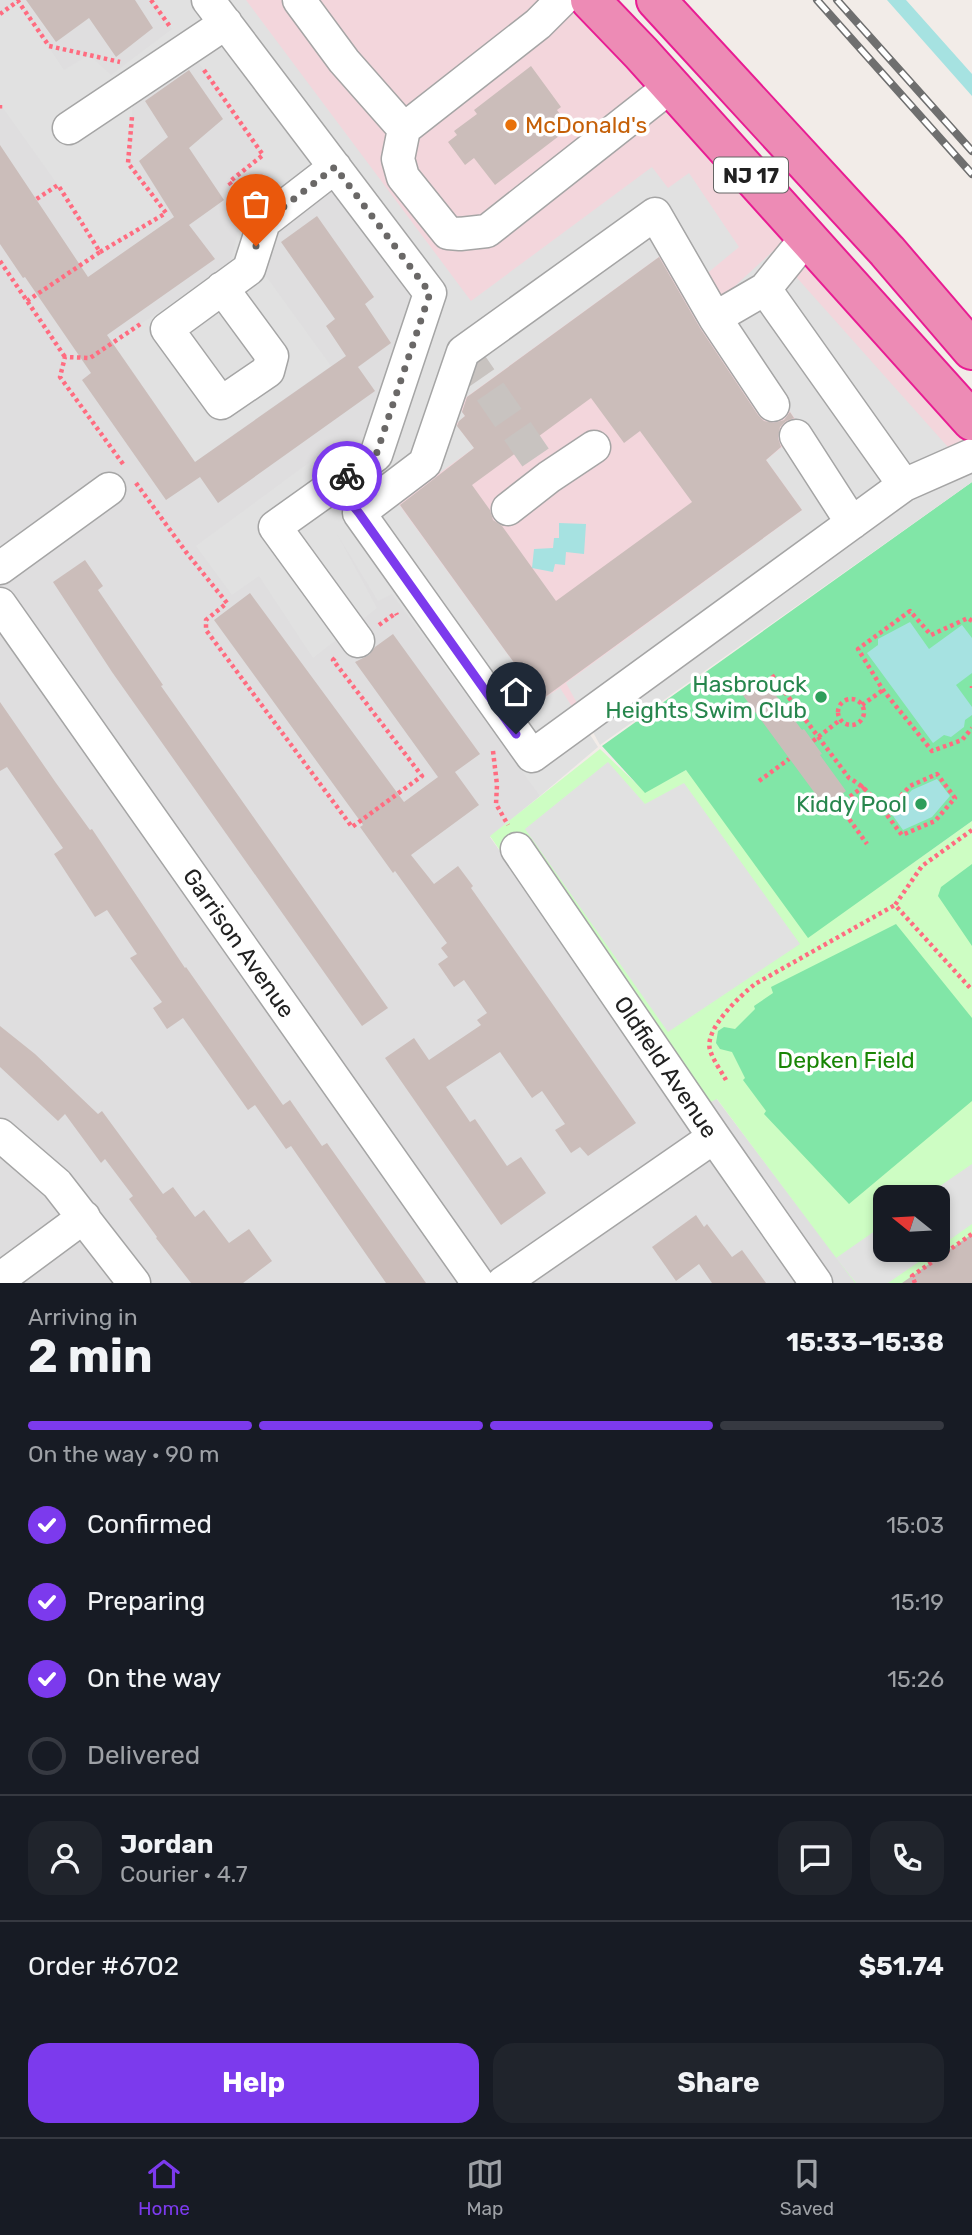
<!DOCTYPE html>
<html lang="en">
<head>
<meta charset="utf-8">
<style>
	:root { --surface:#171b24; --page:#20242c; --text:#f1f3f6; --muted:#9ea1a6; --line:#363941; --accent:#7c3aed }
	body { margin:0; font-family:Rubik,sans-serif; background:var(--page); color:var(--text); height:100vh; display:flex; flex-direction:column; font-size:26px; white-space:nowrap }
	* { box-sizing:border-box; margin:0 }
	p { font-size:23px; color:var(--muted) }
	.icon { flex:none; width:38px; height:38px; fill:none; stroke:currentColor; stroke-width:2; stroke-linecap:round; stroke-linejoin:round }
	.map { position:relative; height:1283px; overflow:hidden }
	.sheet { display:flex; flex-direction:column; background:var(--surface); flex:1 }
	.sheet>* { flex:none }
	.needle { width:46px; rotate:288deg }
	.fabs { position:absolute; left:873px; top:1185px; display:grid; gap:14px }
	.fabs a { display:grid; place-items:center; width:77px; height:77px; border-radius:14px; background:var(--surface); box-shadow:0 4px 10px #0003; font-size:35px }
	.pin { position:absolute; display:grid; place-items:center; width:60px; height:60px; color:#fff; margin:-72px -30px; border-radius:50% 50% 50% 0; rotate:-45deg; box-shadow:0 0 7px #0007 }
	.pin .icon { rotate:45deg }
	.courier { position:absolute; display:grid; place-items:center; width:70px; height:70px; margin:-35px; border:5px solid #7c3aed; border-radius:50%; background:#fff; color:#222; box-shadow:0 2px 9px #0007 }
	.overview em { font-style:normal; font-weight:700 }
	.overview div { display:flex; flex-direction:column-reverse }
	.overview { display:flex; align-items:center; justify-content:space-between; height:119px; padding:0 28px }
	h1 { font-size:46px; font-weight:700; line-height:52px }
	.bar { display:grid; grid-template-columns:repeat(4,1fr); gap:10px 7px; align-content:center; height:84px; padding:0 28px }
	.bar i { height:9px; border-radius:5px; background:var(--line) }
	.bar .selected { background:var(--accent) }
	.bar p { grid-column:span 4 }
	.line { display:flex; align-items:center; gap:18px; padding:0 28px; border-top:2px solid var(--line) }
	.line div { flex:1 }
	.round { display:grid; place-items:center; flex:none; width:74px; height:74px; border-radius:21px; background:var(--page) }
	ol { padding:0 28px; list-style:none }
	li { display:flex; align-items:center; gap:21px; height:77px }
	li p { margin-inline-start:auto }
	li .icon { padding:7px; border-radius:50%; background:var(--accent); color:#fff; stroke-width:4 }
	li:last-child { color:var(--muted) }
	li i { width:38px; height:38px; border:4px solid var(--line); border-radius:50% }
	.cta { display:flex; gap:14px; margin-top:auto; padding:14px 28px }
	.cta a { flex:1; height:80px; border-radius:21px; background:var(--accent); color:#fff; font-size:28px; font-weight:700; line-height:80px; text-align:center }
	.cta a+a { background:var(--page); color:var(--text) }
	.tab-bar { display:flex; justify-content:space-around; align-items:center; height:98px; border-top:2px solid var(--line); background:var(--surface); font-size:19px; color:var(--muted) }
	.tab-bar a { display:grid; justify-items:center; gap:4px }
	.tab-bar .selected { color:var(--accent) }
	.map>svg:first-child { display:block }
	.residential { fill:#dfdedf }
	.commercial { fill:#f3d6dc }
	.park { fill:#cdfdc3; fill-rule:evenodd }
	.pitch { fill:#81e6a7 }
	.parking { fill:#e1e1e1 }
	.water { fill:#a6e2e1 }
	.building { fill:#cbbdba; fill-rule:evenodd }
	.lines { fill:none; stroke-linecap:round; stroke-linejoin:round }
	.minor-tunnel { stroke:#c8c3c0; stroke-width:32; stroke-dasharray:32 16; stroke-linecap:butt }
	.minor-casing { stroke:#a5a5a5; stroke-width:35 }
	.highway-casing { stroke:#e81d93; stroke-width:42 }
	.path { stroke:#ff6c80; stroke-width:4.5; stroke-dasharray:3.5 3.5; stroke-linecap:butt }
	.minor { stroke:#fff; stroke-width:32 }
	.highway { stroke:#ed8bb5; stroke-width:38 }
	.rail-casing { stroke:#6f6f6f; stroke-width:8 }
	.rail { stroke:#fff; stroke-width:5; stroke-dasharray:16; stroke-linecap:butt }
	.done { stroke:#6a6867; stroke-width:7; stroke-dasharray:0 12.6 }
	.route { stroke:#7c3aed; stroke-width:9 }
	.food-dot { fill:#e8710a; stroke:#fff; stroke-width:2.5 }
	.leisure-dot { fill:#2e9e5b; stroke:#fff; stroke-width:2.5 }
	.labels { text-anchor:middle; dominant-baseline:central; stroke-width:7; stroke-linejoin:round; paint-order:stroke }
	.shield { fill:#fff; stroke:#646464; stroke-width:2 }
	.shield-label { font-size:21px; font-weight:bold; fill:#212121 }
	.food-label { font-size:23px; fill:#c56008; stroke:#fff; text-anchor:start }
	.leisure-label { font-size:23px; fill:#27864d; stroke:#fff; text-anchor:end }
	.street-label { font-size:23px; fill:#212121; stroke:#fff }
	.park-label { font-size:23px; fill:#198505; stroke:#fff }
</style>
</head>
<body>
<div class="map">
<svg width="972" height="1283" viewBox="0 0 972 1283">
	<rect width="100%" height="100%" fill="#f2ece8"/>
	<!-- residential -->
	<path class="residential" d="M 0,0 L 208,0 L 430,293 L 540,796 L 490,837 L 684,1114 L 716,1098 L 856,1283 L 0,1283 Z"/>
	<!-- commercial -->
	<path class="commercial" d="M 208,0 L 579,0 L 972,423 L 972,460 L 532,756 L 359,513 L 430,293 Z"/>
	<!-- park -->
	<path class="park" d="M 600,749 L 645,792 L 686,770 L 882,885 L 972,821 L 972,1283 L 855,1283 L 717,1099 L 683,1115 L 490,836 ZM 886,1197 L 938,1197 L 938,1250 L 886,1250 Z"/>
	<!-- pitch -->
	<path class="pitch" d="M 972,482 L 972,821 L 808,938 L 686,770 L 645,793 L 602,746 Z
		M 972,864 L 972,946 L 938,896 L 941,887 Z
		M 896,924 L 972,1018 L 972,1101 L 849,1204 L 764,1114 L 766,1111 L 743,1080 L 745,1078 L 732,1052 L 720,1049 L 716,1043 L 718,1031 L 724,1027 L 735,1029 L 755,1009 L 754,1006 L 773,993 L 771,987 Z"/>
	<!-- parking -->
	<path class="parking" d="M 151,0 L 246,0 L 471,301 L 652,167 L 668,188 L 689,173 L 739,247 L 704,276 L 722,298 L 773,251 L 972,474 L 972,482 L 600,745 L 566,683 L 802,510 L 766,460 L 803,430 L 781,399 L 759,415 L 696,320 L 706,313 L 663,254 L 457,404 L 465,416 L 456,424 L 474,448 L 398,503 L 541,700 L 560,688 L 598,747 L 540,796 L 392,594 L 378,601 L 337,534 L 377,608 L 313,658 L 259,576 L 232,595 L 196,546 L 341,439 L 351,453 L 361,446 L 411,296 L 331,185 L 270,230 L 260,268 L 331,366 L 195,462 L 120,353 L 102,350 L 230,264 L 245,204 L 229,182 L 263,155 L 194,56 L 133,100 L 128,163 L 166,213 L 100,252 L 58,185 L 0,104 L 0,14 L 18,1 L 64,70 L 89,55 L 111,75 L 172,29 Z
		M 608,762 L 645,804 L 684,783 L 800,944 L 668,1032 L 525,829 Z
		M 972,1164 L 972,1224 L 938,1248 L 938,1197 L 924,1197 Z
		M 885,1224 L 886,1250 L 936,1250 L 888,1283 L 856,1283 L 836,1258 Z"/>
	<!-- water -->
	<path class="water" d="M 887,0 L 906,0 L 972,74 L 972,96 Z
		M 559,523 L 586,524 L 584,554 L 566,552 L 565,565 L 555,564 L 553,572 L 532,568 L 534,549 L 553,548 L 554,538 L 559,538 Z
		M 910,622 L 929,649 L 962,625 L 972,638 L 972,673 L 956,685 L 972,707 L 972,715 L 965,720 L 964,727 L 951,737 L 944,735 L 933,743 L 867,653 L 878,645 L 878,639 Z
		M 937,779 L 950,796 L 932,817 L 903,830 L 891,813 L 912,790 Z"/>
	<!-- building -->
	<path class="building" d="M 26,0 L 135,0 L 153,28 L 116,57 L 89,18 L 56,42 Z
		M 531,66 L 561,107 L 557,110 L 565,121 L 554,129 L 559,136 L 495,185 L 474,158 L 465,165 L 448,142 L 457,135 L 454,131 L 477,114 L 474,110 Z
		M 189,70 L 223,119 L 189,148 L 224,200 L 189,225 L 215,259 L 107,335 L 195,462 L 346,356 L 326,326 L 335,319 L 281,242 L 317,216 L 374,297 L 365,304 L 391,343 L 358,367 L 375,391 L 218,503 L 200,477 L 166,500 L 82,380 L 91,373 L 25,277 L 23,278 L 0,244 L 0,145 L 88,277 L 174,217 L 139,161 L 168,137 L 145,101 Z
		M 659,257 L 700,328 L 758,415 L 764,421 L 774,423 L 784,420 L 790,412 L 794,418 L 786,421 L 780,427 L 778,438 L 781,447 L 766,460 L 802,510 L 541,700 L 400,505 L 474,448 L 457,426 L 459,421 L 465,416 L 462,412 L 467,397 ZM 591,398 L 624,443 L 640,431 L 692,502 L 556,601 L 502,526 L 493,520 L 490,510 L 472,485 Z
		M 85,560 L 103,586 L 98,590 L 163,685 L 161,686 L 388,1008 L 362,1026 L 112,672 L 53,582 Z
		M 250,593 L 404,802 L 438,777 L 355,662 L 369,655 L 375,647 L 393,634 L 480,754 L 455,772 L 479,805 L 411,855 L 434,884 L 458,866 L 473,886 L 471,888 L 636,1123 L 588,1156 L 580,1147 L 571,1153 L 555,1130 L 565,1124 L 542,1091 L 532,1098 L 500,1052 L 446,1087 L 470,1122 L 475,1119 L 507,1166 L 521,1157 L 546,1193 L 501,1225 L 385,1058 L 414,1038 L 429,1060 L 481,1025 L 477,1020 L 487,1013 L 464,980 L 454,987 L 438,964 L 448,957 L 441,948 L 447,943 L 395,871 L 393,873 L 360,827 L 363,825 L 214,620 Z
		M 757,683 L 762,689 L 768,685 L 802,730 L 804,729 L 822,754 L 820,755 L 846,791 L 825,807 L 742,694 Z
		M 0,702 L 56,783 L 90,830 L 92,829 L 185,968 L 186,967 L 283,1105 L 290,1100 L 322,1146 L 327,1143 L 426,1283 L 386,1283 L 291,1146 L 286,1149 L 255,1105 L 248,1110 L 183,1018 L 167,1029 L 153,1008 L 162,1002 L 130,958 L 137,954 L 107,910 L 95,917 L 54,854 L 63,848 L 7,767 L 0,771 Z
		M 0,1026 L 35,1054 L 98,1114 L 102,1111 L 163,1194 L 173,1187 L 195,1217 L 204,1210 L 229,1243 L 249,1229 L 272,1261 L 243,1283 L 191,1283 L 156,1238 L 157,1237 L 129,1199 L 133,1196 L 105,1159 L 101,1163 L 65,1114 L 58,1121 L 0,1067 Z
		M 696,1215 L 704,1227 L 707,1224 L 732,1257 L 742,1250 L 766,1283 L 712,1283 L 699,1264 L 676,1281 L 652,1247 Z
		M 972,1234 L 972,1283 L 902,1283 Z"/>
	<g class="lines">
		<!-- minor-tunnel -->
		<path class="minor-tunnel" d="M 463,352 L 549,477"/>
		<!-- minor casing -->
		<g class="minor-casing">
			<path id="minor" d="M 208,0 L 430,293 L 376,455 L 275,527 L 358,641
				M 299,0 L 344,61 L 404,129
				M 562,0 L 538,24 L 404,129 L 398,159 L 403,177 L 448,233 L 460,234 L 487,231 L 671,86
				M 69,128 L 226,23
				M 222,288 L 272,356 L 268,371 L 221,403 L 167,329 L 249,269 L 264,222 L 335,167
				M 765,289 L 715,318 L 655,214 L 463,352 L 425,463 L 359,513 L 532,756 L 904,485 L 765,289 L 807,237
				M 715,318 L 773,405
				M 796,436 L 852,523
				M 904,485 L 972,455
				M 508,509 L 549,477 L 594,447
				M 0,568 L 109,489
				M 0,604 L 478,1283
				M 517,849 L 714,1137 L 816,1283
				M 0,1135 L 57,1184 L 134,1283
				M 0,1279 L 84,1217
				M 503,1283 L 714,1137"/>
		</g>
		<!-- highway casing -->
		<g class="highway-casing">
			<path id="highway" d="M 590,0 L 641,53 L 972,421
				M 656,0 L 887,251 L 972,350"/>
		</g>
		<!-- path -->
		<path class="path" d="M 151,0 L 171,28
			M 0,14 L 18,1 L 49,46 L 120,62
			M 204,70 L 263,155 L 229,182 L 245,203
			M 0,105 L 0,109
			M 100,252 L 166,213 L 128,163 L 132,117
			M 0,261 L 65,357
			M 27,301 L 100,252 L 58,185 L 35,200
			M 123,464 L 60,377 L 65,357 L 90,358 L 142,323
			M 136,483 L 186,552 L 227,603 L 206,620 L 206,630 L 352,827 L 422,776 L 333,660 L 336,657
			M 972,621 L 968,618 L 931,635 L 910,611 L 858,649 L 883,690 L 932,751 L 962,740 L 972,728
			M 379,625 L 396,613 L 397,615
			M 772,675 L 849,778 C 872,790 886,815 902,835 L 935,821 L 955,798 L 937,774 L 910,786 L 884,814
			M 972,686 L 972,688
			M838 712a13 13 0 1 1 26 0a13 13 0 1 1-26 0Z
			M 862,705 L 883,690
			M 813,741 L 840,720
			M 493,751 L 497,785 L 496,804 L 508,825
			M 759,781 L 789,759
			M 864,786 L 839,805 L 867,844
			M 972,830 L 922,866 L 895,905 L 972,990
			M 726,1080 C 721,1071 713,1060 710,1050 C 704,1029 740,996 755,984 L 895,905
			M 915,1283 L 912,1276 L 972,1234"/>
		<!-- minor -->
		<use href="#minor" class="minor"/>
		<!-- highway -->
		<use href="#highway" class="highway"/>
		<!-- rail casing -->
		<g class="rail-casing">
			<path id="rail" d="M 817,0 L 972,174
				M 837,0 L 972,151"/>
		</g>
		<!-- rail -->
		<use href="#rail" class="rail"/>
	</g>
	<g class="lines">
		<!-- done -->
		<path class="done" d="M 256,246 L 264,222 L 335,167 L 430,293 L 376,455 L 347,476"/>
		<!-- route -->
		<path class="route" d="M 347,476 L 335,484 L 359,513 L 516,734"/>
	</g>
	<!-- markers -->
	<circle class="food-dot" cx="511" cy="125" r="7"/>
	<g class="leisure-dot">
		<circle cx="821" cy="697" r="7"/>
		<circle cx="921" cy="804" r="7"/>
	</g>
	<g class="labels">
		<!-- shield labels -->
		<rect class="shield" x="714" y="157.5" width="74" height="35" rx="5"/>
		<g class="shield-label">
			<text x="751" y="175">NJ 17</text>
		</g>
		<!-- food labels -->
		<g class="food-label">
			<text x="525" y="125">McDonald's</text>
		</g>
		<!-- leisure labels -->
		<g class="leisure-label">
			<text x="807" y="684">Hasbrouck<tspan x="807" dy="26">Heights Swim Club</tspan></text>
			<text x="907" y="804">Kiddy Pool</text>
		</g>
		<!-- street labels -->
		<g class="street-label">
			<text transform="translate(239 943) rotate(55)">Garrison Avenue</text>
			<text transform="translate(666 1067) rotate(56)">Oldfield Avenue</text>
		</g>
		<!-- park labels -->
		<g class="park-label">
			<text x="846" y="1060">Depken Field</text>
		</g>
	</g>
</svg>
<div class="fabs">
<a><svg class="needle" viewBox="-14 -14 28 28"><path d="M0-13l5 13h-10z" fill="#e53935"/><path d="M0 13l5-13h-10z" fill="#9ea1a6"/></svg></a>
</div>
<div class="pin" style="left:256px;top:246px;background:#ea580c"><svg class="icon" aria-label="bag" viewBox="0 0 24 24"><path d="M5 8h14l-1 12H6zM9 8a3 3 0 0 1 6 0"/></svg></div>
<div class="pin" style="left:516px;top:734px;background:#1f2937"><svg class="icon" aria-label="home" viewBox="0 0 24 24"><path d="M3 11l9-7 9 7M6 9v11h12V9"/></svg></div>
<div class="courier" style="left:347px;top:476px"><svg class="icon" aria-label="bike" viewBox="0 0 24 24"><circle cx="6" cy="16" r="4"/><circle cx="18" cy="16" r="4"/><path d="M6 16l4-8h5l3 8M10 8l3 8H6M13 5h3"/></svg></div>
</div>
<section class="sheet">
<div class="overview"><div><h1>2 min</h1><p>Arriving in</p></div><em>15:33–15:38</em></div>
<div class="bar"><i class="selected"></i><i class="selected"></i><i class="selected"></i><i></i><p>On the way · 90 m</p></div>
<ol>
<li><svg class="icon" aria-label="check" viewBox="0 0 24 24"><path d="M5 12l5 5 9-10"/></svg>Confirmed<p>15:03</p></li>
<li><svg class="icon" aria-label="check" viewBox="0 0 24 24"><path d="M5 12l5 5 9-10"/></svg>Preparing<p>15:19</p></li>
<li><svg class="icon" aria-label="check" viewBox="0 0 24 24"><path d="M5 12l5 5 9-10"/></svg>On the way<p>15:26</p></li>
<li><i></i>Delivered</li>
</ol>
<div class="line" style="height:126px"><a class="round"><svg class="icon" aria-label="person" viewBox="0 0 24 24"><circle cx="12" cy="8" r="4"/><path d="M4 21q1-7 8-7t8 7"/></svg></a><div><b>Jordan</b><p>Courier · 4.7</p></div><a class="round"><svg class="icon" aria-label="chat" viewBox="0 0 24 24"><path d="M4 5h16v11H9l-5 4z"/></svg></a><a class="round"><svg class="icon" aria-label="phone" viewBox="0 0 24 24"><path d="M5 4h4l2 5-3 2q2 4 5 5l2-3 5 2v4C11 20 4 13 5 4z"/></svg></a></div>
<div class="line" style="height:91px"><div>Order #6702</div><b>$51.74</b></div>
<div class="cta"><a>Help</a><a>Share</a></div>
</section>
<nav class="tab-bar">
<a class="selected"><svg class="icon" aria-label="home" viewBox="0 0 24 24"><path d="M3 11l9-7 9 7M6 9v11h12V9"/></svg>Home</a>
<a><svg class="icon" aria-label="map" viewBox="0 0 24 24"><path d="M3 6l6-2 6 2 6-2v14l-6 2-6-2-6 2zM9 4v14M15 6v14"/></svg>Map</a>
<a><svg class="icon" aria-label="saved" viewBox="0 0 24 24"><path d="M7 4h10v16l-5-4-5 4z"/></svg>Saved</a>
</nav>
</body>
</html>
